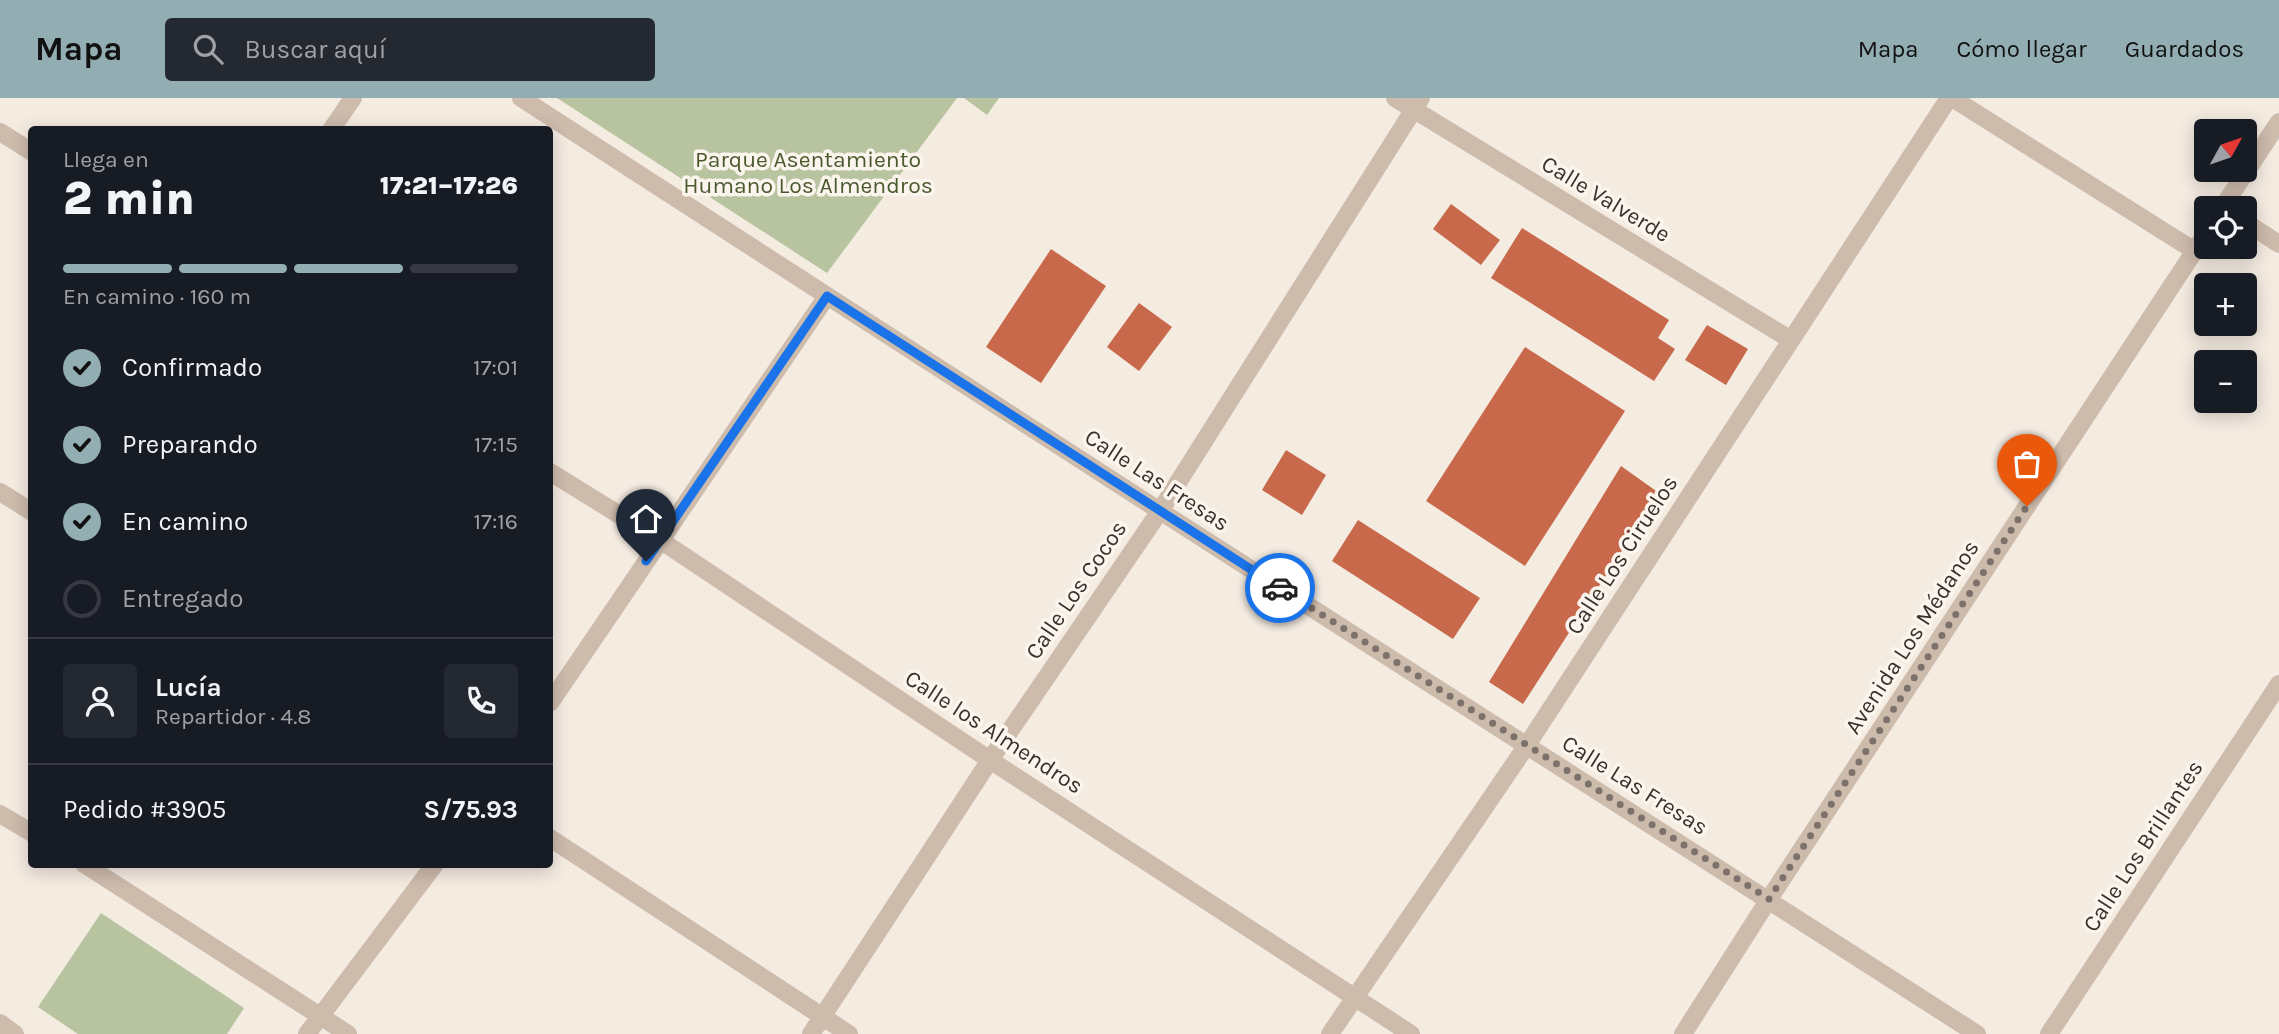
<!DOCTYPE html>
<html lang="es">
<head>
<meta charset="utf-8">
<style>
	:root { --surface:#171b24; --page:#242831; --text:#f1f3f6; --muted:#9ea1a6; --line:#363941; --accent:#92aeb2 }
	body { margin:0; font-family:Karla,sans-serif; background:var(--page); color:var(--text); height:100vh; display:flex; flex-direction:column; font-size:26px; white-space:nowrap }
	* { box-sizing:border-box; margin:0 }
	p { font-size:23px; color:var(--muted) }
	.icon { flex:none; width:38px; height:38px; fill:none; stroke:currentColor; stroke-width:2; stroke-linecap:round; stroke-linejoin:round }
	.map { position:relative; flex:1; overflow:hidden }
	.sheet { position:absolute; left:28px; top:28px; width:525px; height:742px; display:flex; flex-direction:column; background:var(--surface); border-radius:7px; box-shadow:0 4px 18px #0003 }
	.sheet>* { flex:none }
	.needle { width:46px; rotate:50deg }
	.tools { position:absolute; left:2194px; top:21px; display:grid; gap:14px }
	.tools a { display:grid; place-items:center; width:63px; height:63px; border-radius:7px; background:var(--surface); box-shadow:0 4px 18px #0003; font-size:35px }
	.pin { position:absolute; display:grid; place-items:center; width:60px; height:60px; color:#fff; margin:-72px -30px; border-radius:50% 50% 50% 0; rotate:-45deg; box-shadow:0 0 7px #0007 }
	.pin .icon { rotate:45deg }
	.courier { position:absolute; display:grid; place-items:center; width:70px; height:70px; margin:-35px; border:5px solid #1a73e8; border-radius:50%; background:#fff; color:#222; box-shadow:0 2px 9px #0007 }
	.headline em { font-style:normal; font-weight:800 }
	.headline div { display:flex; flex-direction:column-reverse }
	.headline { display:flex; align-items:center; justify-content:space-between; height:119px; padding:0 35px }
	h1 { font-size:46px; font-weight:800; line-height:52px }
	.bar { display:grid; grid-template-columns:repeat(4,1fr); gap:10px 7px; align-content:center; height:84px; padding:0 35px }
	.bar i { height:9px; border-radius:5px; background:var(--line) }
	.bar .on { background:var(--accent) }
	.bar p { grid-column:span 4 }
	.line { display:flex; align-items:center; gap:18px; padding:0 35px; border-top:2px solid var(--line) }
	.line div { flex:1 }
	.round { display:grid; place-items:center; flex:none; width:74px; height:74px; border-radius:7px; background:var(--page) }
	ol { padding:0 35px; list-style:none }
	li { display:flex; align-items:center; gap:21px; height:77px }
	li p { margin-inline-start:auto }
	li .icon { padding:7px; border-radius:50%; background:var(--accent); color:#111; stroke-width:4 }
	li:last-child { color:var(--muted) }
	li i { width:38px; height:38px; border:4px solid var(--line); border-radius:50% }
	header { display:flex; align-items:center; gap:42px; box-sizing:border-box; height:98px; padding:0 35px; background:var(--accent); color:#111 }
	header strong { font-size:33px }
	nav { display:flex; gap:38px; margin-inline-start:auto; font-size:24px }
	.search { width:490px; height:63px; background:var(--page); display:flex; align-items:center; gap:18px; box-sizing:border-box; padding:0 24px; border-radius:7px; color:var(--muted); font-size:26px }
	.map>svg:first-child { display:block }
	.green { fill:#b8c4a0 }
	.building { fill:#c8694b }
	.lines { fill:none; stroke-linecap:round; stroke-linejoin:round }
	.minor { stroke:#cdbbac; stroke-width:18 }
	.done { stroke:#7c716b; stroke-width:7; stroke-dasharray:0 12.6 }
	.route { stroke:#1a73e8; stroke-width:9 }
	.labels { text-anchor:middle; dominant-baseline:central; stroke-width:7; stroke-linejoin:round; paint-order:stroke }
	.park-label { font-size:23px; fill:#4a5a2e; stroke:#fbf5ee }
	.street-label { font-size:23px; fill:#3b302b; stroke:#fbf5ee }
</style>
</head>
<body>
<header>
<strong>Mapa</strong>
<div class="search"><svg class="icon" aria-label="search" viewBox="0 0 24 24"><circle cx="10" cy="10" r="6"/><path d="M15 15l6 6"/></svg>Buscar aquí</div>
<nav><a>Mapa</a><a>Cómo llegar</a><a>Guardados</a></nav>
</header>
<div class="map">
<svg width="2279" height="936" viewBox="0 0 2279 936">
	<rect width="100%" height="100%" fill="#f4ebe1"/>
	<!-- green -->
	<path class="green" d="M 557,0 L 957,0 L 827,175 Z
		M 964,0 L 999,0 L 987,17 Z
		M 101,815 L 244,910 L 227,936 L 78,936 L 38,909 Z"/>
	<!-- building -->
	<path class="building" d="M 1451,106 L 1500,142 L 1481,167 L 1433,131 Z
		M 1522,130 L 1669,222 L 1658,240 L 1675,251 L 1654,283 L 1491,180 Z
		M 1051,151 L 1106,188 L 1041,285 L 986,249 Z
		M 1139,205 L 1172,229 L 1139,273 L 1107,249 Z
		M 1707,227 L 1748,251 L 1726,287 L 1685,262 Z
		M 1525,249 L 1625,313 L 1525,468 L 1426,403 Z
		M 1286,352 L 1326,377 L 1302,417 L 1262,392 Z
		M 1621,368 L 1659,395 L 1523,606 L 1489,584 Z
		M 1358,422 L 1480,500 L 1453,541 L 1332,463 Z"/>
	<g class="lines">
		<!-- minor -->
		<path class="minor" d="M 521,0 L 1160,413 L 1977,936
			M 1395,0 L 1791,242
			M 1952,0 L 2195,153
			M 331,32 L 353,0
			M 0,34 L 32,54
			M 2222,110 L 2279,24
			M 2245,124 L 2279,146
			M 550,374 L 660,442 L 990,662 L 1411,936
			M 0,394 L 32,414
			M 550,605 L 827,198
			M 0,716 L 32,735
			M 550,740 L 849,936
			M 84,766 L 348,936
			M 0,925 L 15,936
			M 307,936 L 435,766
			M 811,936 L 990,662 L 1160,413 L 1421,0
			M 1330,936 L 1527,647 L 1949,0
			M 1683,936 L 1769,801 L 2207,134
			M 2049,936 L 2279,586"/>
	</g>
	<g class="lines">
		<!-- done -->
		<path class="done" d="M 1280,490 L 1769,801 L 2027,408"/>
		<!-- route -->
		<path class="route" d="M 646,463 L 827,198 L 1280,490"/>
	</g>
	<g class="labels">
		<!-- park labels -->
		<g class="park-label">
			<text x="808" y="61">Parque Asentamiento<tspan x="808" dy="26">Humano Los Almendros</tspan></text>
		</g>
		<!-- street labels -->
		<g class="street-label">
			<text transform="translate(1606 101) rotate(31)">Calle Valverde</text>
			<text transform="translate(1157 382) rotate(33)">Calle Las Fresas</text>
			<text transform="translate(1622 457) rotate(-57)">Calle Los Ciruelos</text>
			<text transform="translate(1076 492) rotate(-56)">Calle Los Cocos</text>
			<text transform="translate(1912 539) rotate(-57)">Avenida Los Médanos</text>
			<text transform="translate(994 634) rotate(33)">Calle los Almendros</text>
			<text transform="translate(1635 687) rotate(32)">Calle Las Fresas</text>
			<text transform="translate(2143 748) rotate(-57)">Calle Los Brillantes</text>
		</g>
	</g>
</svg>
<div class="tools">
<a><svg class="needle" viewBox="-14 -14 28 28"><path d="M0-13l5 13h-10z" fill="#e53935"/><path d="M0 13l5-13h-10z" fill="#9ea1a6"/></svg></a>
<a><svg class="icon" aria-label="locate" viewBox="0 0 24 24"><circle cx="12" cy="12" r="6"/><path d="M12 2v4M12 18v4M2 12h4M18 12h4"/></svg></a>
<a>+</a>
<a>−</a>
</div>
<div class="pin" style="left:2027px;top:408px;background:#ea580c"><svg class="icon" aria-label="bag" viewBox="0 0 24 24"><path d="M5 8h14l-1 12H6zM9 8a3 3 0 0 1 6 0"/></svg></div>
<div class="pin" style="left:646px;top:463px;background:#1f2937"><svg class="icon" aria-label="home" viewBox="0 0 24 24"><path d="M3 11l9-7 9 7M6 9v11h12V9"/></svg></div>
<div class="courier" style="left:1280px;top:490px"><svg class="icon" aria-label="car" viewBox="0 0 24 24"><path d="M5 17H2v-5l4-1 3-4h7l3 4 3 1v5h-3M9 17h6M6 11h13"/><circle cx="7" cy="17" r="2"/><circle cx="17" cy="17" r="2"/></svg></div>
<section class="sheet">
<div class="headline"><div><h1>2 min</h1><p>Llega en</p></div><em>17:21–17:26</em></div>
<div class="bar"><i class="on"></i><i class="on"></i><i class="on"></i><i></i><p>En camino · 160 m</p></div>
<ol>
<li><svg class="icon" aria-label="check" viewBox="0 0 24 24"><path d="M5 12l5 5 9-10"/></svg>Confirmado<p>17:01</p></li>
<li><svg class="icon" aria-label="check" viewBox="0 0 24 24"><path d="M5 12l5 5 9-10"/></svg>Preparando<p>17:15</p></li>
<li><svg class="icon" aria-label="check" viewBox="0 0 24 24"><path d="M5 12l5 5 9-10"/></svg>En camino<p>17:16</p></li>
<li><i></i>Entregado</li>
</ol>
<div class="line" style="height:126px"><a class="round"><svg class="icon" aria-label="person" viewBox="0 0 24 24"><circle cx="12" cy="8" r="4"/><path d="M4 21q1-7 8-7t8 7"/></svg></a><div><b>Lucía</b><p>Repartidor · 4.8</p></div><a class="round"><svg class="icon" aria-label="phone" viewBox="0 0 24 24"><path d="M5 4h4l2 5-3 2q2 4 5 5l2-3 5 2v4C11 20 4 13 5 4z"/></svg></a></div>
<div class="line" style="height:91px"><div>Pedido #3905</div><b>S/75.93</b></div>
</section>
</div>
</body>
</html>
